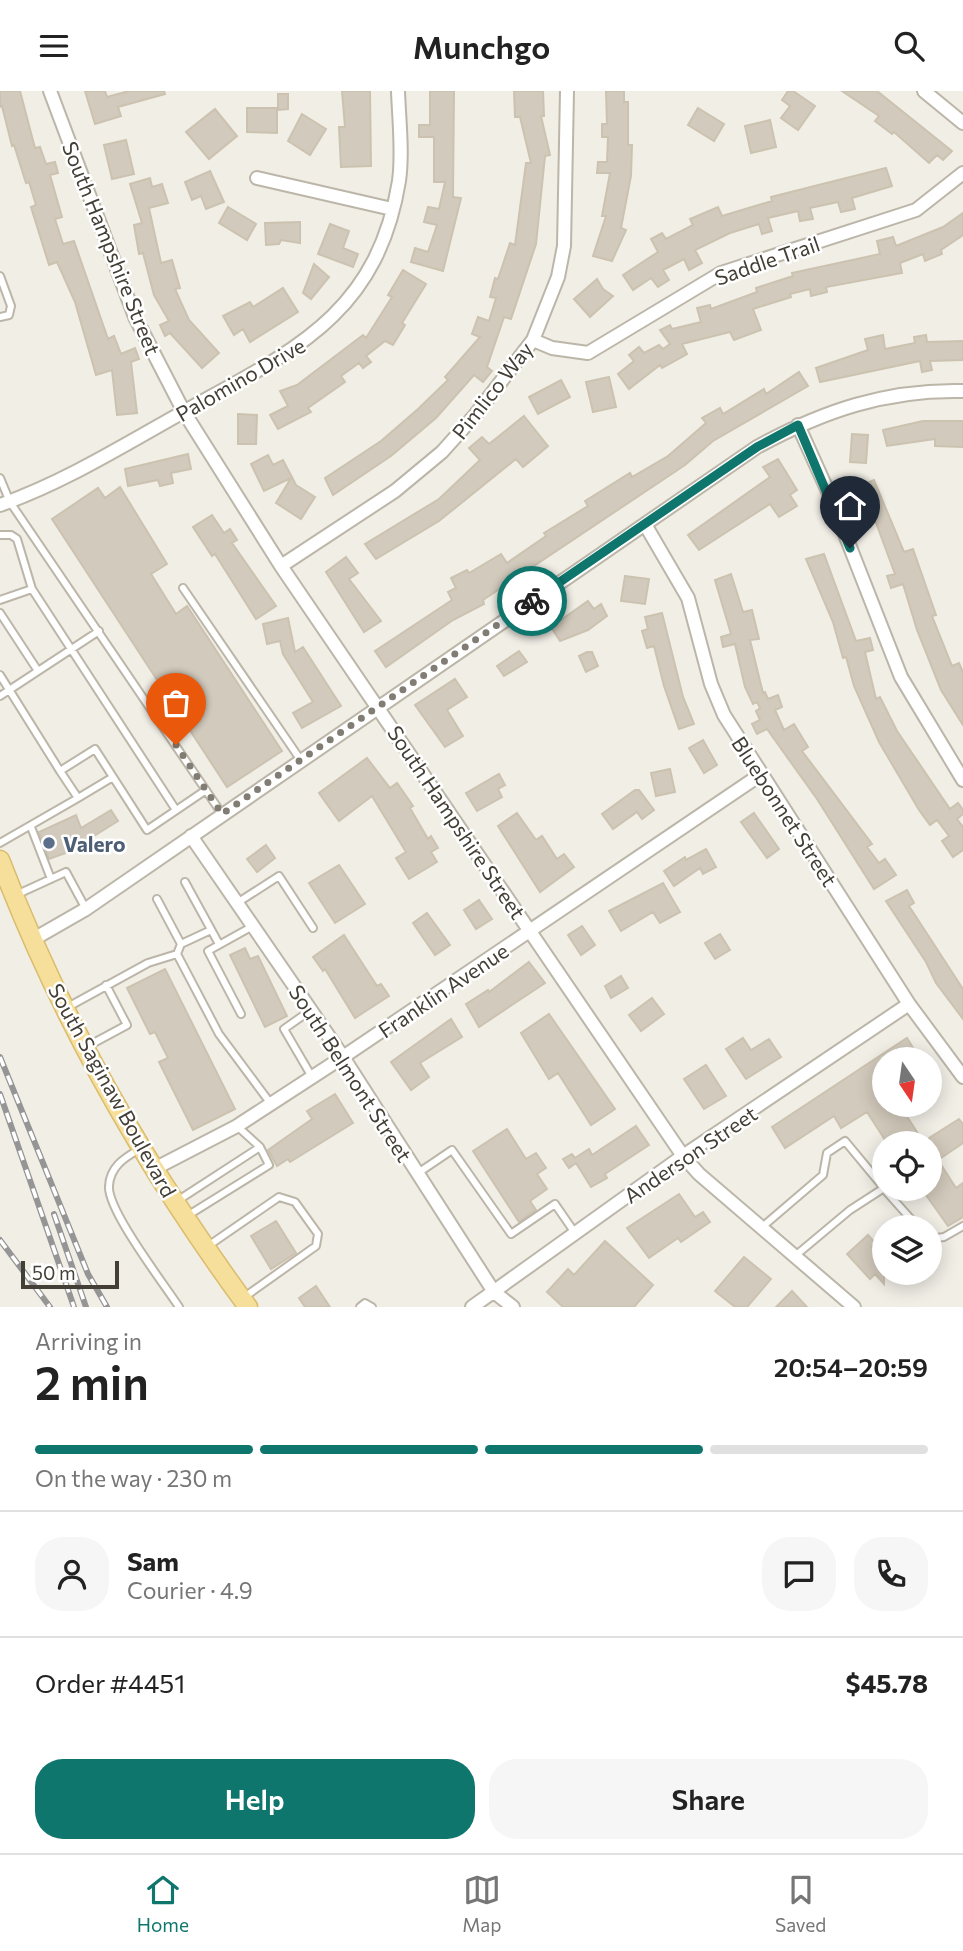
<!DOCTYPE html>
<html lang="en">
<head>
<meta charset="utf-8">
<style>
	:root { --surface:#fff; --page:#f6f6f6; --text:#222; --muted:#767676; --line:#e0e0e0; --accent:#0f766e }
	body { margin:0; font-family:Commissioner,sans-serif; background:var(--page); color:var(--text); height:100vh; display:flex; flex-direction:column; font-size:26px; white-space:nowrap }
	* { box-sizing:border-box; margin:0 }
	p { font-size:23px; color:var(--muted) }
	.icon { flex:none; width:38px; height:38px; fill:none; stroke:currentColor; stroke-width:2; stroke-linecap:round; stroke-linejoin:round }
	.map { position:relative; height:1216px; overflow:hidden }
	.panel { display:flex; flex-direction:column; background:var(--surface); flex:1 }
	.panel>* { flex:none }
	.needle { width:46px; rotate:167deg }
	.fabs { position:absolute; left:872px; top:956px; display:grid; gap:14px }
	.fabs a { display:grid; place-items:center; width:70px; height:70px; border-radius:50%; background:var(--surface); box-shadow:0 4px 18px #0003; font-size:35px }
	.scale { position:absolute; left:21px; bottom:18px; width:98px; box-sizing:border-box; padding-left:7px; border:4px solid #443f36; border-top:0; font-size:19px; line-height:24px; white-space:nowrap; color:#443f36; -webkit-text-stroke:5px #fff; paint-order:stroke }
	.pin { position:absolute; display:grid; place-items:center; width:60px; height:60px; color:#fff; margin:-72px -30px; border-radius:50% 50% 50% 0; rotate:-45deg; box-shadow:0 0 7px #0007 }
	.pin .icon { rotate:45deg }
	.courier { position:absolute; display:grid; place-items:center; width:70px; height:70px; margin:-35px; border:5px solid #0f766e; border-radius:50%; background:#fff; color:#222; box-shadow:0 2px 9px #0007 }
	.overview em { font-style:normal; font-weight:600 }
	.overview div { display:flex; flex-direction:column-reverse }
	.overview { display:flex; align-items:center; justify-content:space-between; height:119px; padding:0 35px }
	h1 { font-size:46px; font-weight:600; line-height:52px }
	.bar { display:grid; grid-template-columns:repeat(4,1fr); gap:10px 7px; align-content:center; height:84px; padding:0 35px }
	.bar i { height:9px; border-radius:5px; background:var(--line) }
	.bar .on { background:var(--accent) }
	.bar p { grid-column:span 4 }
	.line { display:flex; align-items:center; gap:18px; padding:0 35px; border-top:2px solid var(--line) }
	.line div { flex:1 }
	.round { display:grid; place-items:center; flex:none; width:74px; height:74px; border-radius:28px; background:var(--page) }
	.action { display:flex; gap:14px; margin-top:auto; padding:14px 35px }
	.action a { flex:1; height:80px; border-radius:28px; background:var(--accent); color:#fff; font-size:28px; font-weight:600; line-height:80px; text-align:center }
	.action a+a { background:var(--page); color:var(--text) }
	header { display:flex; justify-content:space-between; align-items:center; height:91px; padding:0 35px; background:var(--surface); font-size:32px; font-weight:600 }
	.tabs { display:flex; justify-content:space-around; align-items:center; height:98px; border-top:2px solid var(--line); background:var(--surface); font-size:19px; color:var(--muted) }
	.tabs a { display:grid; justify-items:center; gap:4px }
	.tabs .on { color:var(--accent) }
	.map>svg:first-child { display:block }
	.building { fill:#d2cabc; stroke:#ccc2b0; stroke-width:2 }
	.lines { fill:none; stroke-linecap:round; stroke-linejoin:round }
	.lane-casing { stroke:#bcb6a9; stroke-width:10 }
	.street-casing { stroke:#bcb6a9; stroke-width:16 }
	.primary-casing { stroke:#dabc6c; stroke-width:21 }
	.lane { stroke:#fff; stroke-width:6 }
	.street { stroke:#fff; stroke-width:12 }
	.primary { stroke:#f6df9a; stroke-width:18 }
	.rail-casing { stroke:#959595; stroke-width:6 }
	.rail { stroke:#fff; stroke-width:3.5; stroke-dasharray:10; stroke-linecap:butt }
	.done { stroke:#817c74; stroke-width:7; stroke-dasharray:0 12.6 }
	.route { stroke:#0f766e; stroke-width:9 }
	.service-dot { fill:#5c6f8a; stroke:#fff; stroke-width:2.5 }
	.labels { text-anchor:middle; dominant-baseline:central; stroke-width:5; stroke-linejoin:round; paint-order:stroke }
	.street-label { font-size:21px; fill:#443f36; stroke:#fff }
	.service-label { font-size:21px; font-weight:bold; fill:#4e5e75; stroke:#fff; text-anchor:start }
</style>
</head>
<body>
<header><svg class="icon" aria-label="menu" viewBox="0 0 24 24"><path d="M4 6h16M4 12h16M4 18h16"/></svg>Munchgo<svg class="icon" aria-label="search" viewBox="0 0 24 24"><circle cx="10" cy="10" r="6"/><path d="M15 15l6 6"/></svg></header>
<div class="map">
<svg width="963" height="1216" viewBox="0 0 963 1216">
	<rect width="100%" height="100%" fill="#f1eee6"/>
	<!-- building -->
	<path class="building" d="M 0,0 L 20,0 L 35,57 L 40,56 L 46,73 L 55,71 L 58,82 L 50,84 L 62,126 L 55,128 L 63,153 L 74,150 L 108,248 L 114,245 L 121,263 L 135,257 L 139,268 L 131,271 L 137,322 L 117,324 L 112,279 L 96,284 L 75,211 L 57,171 L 49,174 L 31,116 L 36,114 L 29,91 L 26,92 L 14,54 L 12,55 L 2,15 L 0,16 Z
		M 85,0 L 105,0 L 107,6 L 129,0 L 164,0 L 165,3 L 118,16 L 121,25 L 95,33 Z
		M 342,0 L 370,0 L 371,75 L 341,76 L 339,36 L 345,36 Z
		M 430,0 L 454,0 L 453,106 L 461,107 L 443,180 L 411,171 L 415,157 L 428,161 L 437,134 L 424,131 L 428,116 L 439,118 L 445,91 L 434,91 L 434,46 L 419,46 L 419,34 L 430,34 Z
		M 514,0 L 543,0 L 544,25 L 541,25 L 550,64 L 545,65 L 536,153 L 511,228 L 504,226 L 487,276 L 492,280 L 483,291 L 474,284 L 436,327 L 391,365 L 333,404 L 325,387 L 381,350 L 418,318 L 448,289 L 445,286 L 480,246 L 472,243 L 478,226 L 489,230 L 496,207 L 490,206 L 495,187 L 498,188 L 510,152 L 515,154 L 526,72 L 531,72 L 520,26 L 515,26 Z
		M 606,0 L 624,0 L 624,11 L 628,11 L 628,54 L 632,54 L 631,85 L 621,137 L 626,139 L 612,170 L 593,165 L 606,125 L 602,125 L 610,82 L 597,82 L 598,71 L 607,71 L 608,46 L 602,46 L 602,33 L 607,33 Z
		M 788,0 L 793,0 L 815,15 L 798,39 L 781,27 L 790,15 L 782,9 Z
		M 842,0 L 877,0 L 952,60 L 943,69 L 937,64 L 929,72 L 894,41 L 892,43 L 875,30 L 879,25 Z
		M 278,3 L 288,3 L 288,18 L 278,19 Z
		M 247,17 L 277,17 L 277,42 L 247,41 Z
		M 698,17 L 724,33 L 714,50 L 688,34 Z
		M 215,18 L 237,45 L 209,68 L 186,41 Z
		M 302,23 L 326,38 L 310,64 L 288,50 Z
		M 770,29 L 776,56 L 751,62 L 745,35 Z
		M 126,49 L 134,83 L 112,88 L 104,54 Z
		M 886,77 L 892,95 L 852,107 L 855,118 L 841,121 L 838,111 L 810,117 L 813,128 L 800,130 L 798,120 L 768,127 L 772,140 L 762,143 L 759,133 L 730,142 L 695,159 L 702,172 L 689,179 L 684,168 L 663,179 L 669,189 L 658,196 L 651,187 L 633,199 L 623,184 L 658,161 L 651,148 L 662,142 L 666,148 L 693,134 L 690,128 L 718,116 L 722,125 L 772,110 L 771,106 Z
		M 210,80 L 224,111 L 206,118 L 201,105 L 192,109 L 185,91 Z
		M 150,87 L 152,96 L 162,93 L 168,112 L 149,117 L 161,172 L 172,169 L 180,197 L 175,198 L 189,229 L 219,262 L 202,277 L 170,242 L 165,245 L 160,234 L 169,230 L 154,204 L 143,162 L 139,163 L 134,134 L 142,132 L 130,93 Z
		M 228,116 L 256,133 L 247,149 L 219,132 Z
		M 963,122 L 963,144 L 941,159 L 942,163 L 925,170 L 923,163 L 900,172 L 902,182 L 826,196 L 827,201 L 811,205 L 810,198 L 790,203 L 791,206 L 753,218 L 761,239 L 734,249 L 730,241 L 682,253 L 687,263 L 662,277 L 660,274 L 629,298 L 618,283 L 634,270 L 629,264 L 639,256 L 644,262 L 659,254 L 663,258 L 670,253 L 660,239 L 670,234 L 672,238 L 701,231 L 697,217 L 710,214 L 711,218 L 757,201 L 756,197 L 793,185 L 792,182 L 880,163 L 877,150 L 893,146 L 896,155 L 943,136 Z
		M 300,131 L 300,152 L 281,149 L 279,153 L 266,154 L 265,132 Z
		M 330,133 L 349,140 L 343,157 L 358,163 L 353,176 L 318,163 Z
		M 314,173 L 329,186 L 311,208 L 303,202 Z
		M 403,179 L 426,193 L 402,232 L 405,234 L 393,254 L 385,250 L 366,265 L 371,271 L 363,277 L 359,272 L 341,285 L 345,291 L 308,317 L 311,321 L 278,338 L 270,324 L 288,315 L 280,300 L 297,294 L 363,244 L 366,247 L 392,206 L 388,204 Z
		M 597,188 L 603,198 L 613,205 L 590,226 L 574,208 Z
		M 283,197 L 298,221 L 250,251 L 243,238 L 234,244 L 223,225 L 250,211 L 253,216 Z
		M 883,244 L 885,258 L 915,252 L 914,246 L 926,244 L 927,251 L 963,250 L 963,269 L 930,270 L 932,279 L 922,281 L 920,270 L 820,291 L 816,277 L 868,259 L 865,248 Z
		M 799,281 L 808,295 L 713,350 L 685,374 L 483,509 L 484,513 L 453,529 L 386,576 L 375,560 L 452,509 L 448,501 L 456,497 L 451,487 L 467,479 L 469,482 L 501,463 L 507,472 L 546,445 L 544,442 L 588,415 L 585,410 L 630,382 L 632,386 L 668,365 L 706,332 L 702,327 L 720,317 L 723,323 L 764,298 L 766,303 Z
		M 609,286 L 616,316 L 593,321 L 586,291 Z
		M 561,289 L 570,306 L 538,323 L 529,306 Z
		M 238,323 L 257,324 L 256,353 L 238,353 Z
		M 524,325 L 548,355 L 523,376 L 516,368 L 439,430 L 376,468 L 365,453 L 439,408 L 480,369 L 469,357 L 482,346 L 489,353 Z
		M 923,330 L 963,330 L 963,356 L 935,355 L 935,348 L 887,355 L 883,339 Z
		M 852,343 L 868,344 L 866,372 L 850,371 Z
		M 188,363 L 191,378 L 171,382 L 173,392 L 160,395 L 158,389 L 128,395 L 125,378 Z
		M 268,364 L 273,374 L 283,369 L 296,394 L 315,406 L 301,428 L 276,412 L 291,387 L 264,400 L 251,373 Z
		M 778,368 L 797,399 L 790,404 L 797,415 L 779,426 L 770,413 L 699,459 L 688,444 L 770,386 L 763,376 Z
		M 874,389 L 904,461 L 913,458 L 936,524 L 932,525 L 952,575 L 959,572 L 963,581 L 963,634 L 941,599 L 917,539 L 903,493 L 891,497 L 887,485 L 895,483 L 862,394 Z
		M 120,396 L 167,473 L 151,483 L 176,523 L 187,515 L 282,660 L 227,696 L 52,428 L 98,397 L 105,407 Z
		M 212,424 L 224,442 L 230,438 L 237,449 L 232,452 L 276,515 L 256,528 L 215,463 L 212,465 L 193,436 Z
		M 824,463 L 856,550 L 870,547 L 873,559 L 865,561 L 876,608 L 880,606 L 897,640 L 950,718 L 958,712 L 963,719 L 963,723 L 957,728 L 963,736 L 963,759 L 953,766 L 942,750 L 949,745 L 937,729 L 930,734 L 919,719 L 879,651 L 854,595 L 846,566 L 843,567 L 833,531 L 806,468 Z
		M 346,466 L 358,482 L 349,488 L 381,530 L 364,541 L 326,481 Z
		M 731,483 L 743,521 L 752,519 L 759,548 L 750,549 L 763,602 L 765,601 L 768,608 L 778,604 L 782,616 L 775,619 L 784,639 L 794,633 L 808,656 L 802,660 L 872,753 L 867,756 L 879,772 L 885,768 L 896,784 L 874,798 L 817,708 L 767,638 L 757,643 L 752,633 L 760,629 L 756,620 L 760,617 L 757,611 L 753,613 L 745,596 L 735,553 L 723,556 L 721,546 L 731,543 L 715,489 Z
		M 625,485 L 649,488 L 645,513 L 621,510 Z
		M 588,510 L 594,518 L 601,513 L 607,525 L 588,539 L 560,550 L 551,536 Z
		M 662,522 L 683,606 L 694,633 L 679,638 L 664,595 L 654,555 L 647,557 L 642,540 L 648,538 L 645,526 Z
		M 288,527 L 295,561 L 303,556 L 341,615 L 302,637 L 293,622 L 313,611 L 283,563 L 280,550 L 267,553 L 263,533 Z
		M 519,560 L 527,571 L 504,585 L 497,575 Z
		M 587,561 L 592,561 L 598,575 L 586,581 L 579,565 Z
		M 455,588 L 467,606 L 447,619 L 463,645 L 445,656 L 415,614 Z
		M 703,649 L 717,674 L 704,682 L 689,657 Z
		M 367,667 L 390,697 L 397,692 L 413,715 L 410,717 L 428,748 L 431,745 L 438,757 L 431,761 L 437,771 L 409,788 L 396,767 L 406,761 L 372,705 L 339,730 L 319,702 Z
		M 670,678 L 675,701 L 656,705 L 651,682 Z
		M 499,683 L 505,694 L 498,698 L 502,706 L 477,720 L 466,702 Z
		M 635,699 L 639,699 L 654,719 L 642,728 L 637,721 L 613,738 L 602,723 Z
		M 111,719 L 118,730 L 86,750 L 88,754 L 49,768 L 39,741 L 76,724 L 81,737 Z
		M 517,722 L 536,749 L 542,745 L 557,768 L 564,763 L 574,776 L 540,801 L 498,735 Z
		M 754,722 L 779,758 L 767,767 L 741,731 Z
		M 266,754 L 275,767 L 257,781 L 247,768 Z
		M 706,758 L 716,776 L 703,783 L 700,777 L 674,795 L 664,780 L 685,766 L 686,769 Z
		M 339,774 L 365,813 L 335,832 L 309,792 Z
		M 663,792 L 680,821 L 660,832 L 653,821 L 621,840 L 609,820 Z
		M 907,799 L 914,812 L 909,815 L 963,898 L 963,928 L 936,892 L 926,871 L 886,810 Z
		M 479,809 L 492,828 L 476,838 L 464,819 Z
		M 427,822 L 450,854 L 435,864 L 413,832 Z
		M 582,835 L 595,854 L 581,864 L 568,844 Z
		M 720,843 L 730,859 L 715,868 L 705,852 Z
		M 344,844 L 377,895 L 381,893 L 389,905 L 355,927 L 325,878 L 323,880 L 313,866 Z
		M 245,857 L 250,868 L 258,865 L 287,925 L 265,936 L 230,864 Z
		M 529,871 L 545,892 L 479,936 L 466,913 L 488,899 L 489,901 Z
		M 165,878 L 235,1018 L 193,1039 L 159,971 L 168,967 L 155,941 L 150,943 L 127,897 Z
		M 621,885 L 628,897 L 611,907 L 605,895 Z
		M 652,907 L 664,923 L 641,940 L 629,924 Z
		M 549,923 L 615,1018 L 591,1034 L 558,982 L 549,988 L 521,942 Z
		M 451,928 L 462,946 L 420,972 L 429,986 L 411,999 L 391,971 Z
		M 743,947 L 751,959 L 769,948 L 781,966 L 746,988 L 726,958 Z
		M 907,947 L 920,968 L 884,968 L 884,1013 L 899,1013 L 924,1052 L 887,1052 L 867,1021 L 841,1037 L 834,1025 L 785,1057 L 772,1036 Z
		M 706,974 L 726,1005 L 704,1018 L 684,988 Z
		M 335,1003 L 353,1032 L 290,1071 L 288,1068 L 277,1075 L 268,1059 L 312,1028 L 307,1020 Z
		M 959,1028 L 963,1033 L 963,1052 L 938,1069 L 956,1097 L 963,1092 L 963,1126 L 948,1135 L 921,1097 L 929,1097 L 929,1047 Z
		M 636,1035 L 649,1054 L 605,1083 L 607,1087 L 591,1096 L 576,1072 L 569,1077 L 563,1068 L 572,1063 L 575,1067 L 589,1058 L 592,1064 Z
		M 507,1038 L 526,1068 L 536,1062 L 546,1077 L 537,1083 L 547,1098 L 530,1110 L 536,1119 L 519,1131 L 473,1060 Z
		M 679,1103 L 695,1126 L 703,1121 L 710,1131 L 681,1151 L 678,1147 L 649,1167 L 627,1137 Z
		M 276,1130 L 296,1162 L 271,1178 L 251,1145 Z
		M 868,1144 L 876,1153 L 872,1156 L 884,1170 L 884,1193 L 875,1183 L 870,1188 L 847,1163 Z
		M 605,1150 L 653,1194 L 634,1216 L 563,1216 L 547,1201 L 568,1178 L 574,1184 Z
		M 744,1166 L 771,1188 L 747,1216 L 735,1216 L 715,1200 Z
		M 316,1195 L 330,1216 L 305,1216 L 299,1207 Z
		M 792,1200 L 807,1216 L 776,1216 Z"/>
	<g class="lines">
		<!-- lane casing -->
		<g class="lane-casing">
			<path id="lane" d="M 0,185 L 11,215 L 9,224 L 0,226
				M 0,387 L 10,411 L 222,723
				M 0,444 L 11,444 L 17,448 L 32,498 L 176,719
				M 183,497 L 300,668
				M 0,509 L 32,498
				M 0,522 L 38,580
				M 0,584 L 60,680 L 95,658 L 147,739 L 206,699
				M 0,605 L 99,540
				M 60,680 L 78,707 L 113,686
				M 31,736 L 51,788
				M 0,752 L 78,707
				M 185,791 L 219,853
				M 18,803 L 66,781 L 86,818
				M 157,808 L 181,853 L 211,839
				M 237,812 L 279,785 L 313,837
				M 181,853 L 177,863 L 219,943 L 271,1013
				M 66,917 L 148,872 L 177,863
				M 311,919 L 284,938 L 312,986
				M 241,923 L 208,860 L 253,835
				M 88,955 L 127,934 L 106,894
				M 138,1059 C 124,1067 110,1076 109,1095 C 107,1119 164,1193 179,1216
				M 418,1082 L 452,1059 L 511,1143 L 555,1113 L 575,1142
				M 885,1099 L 918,1136
				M 177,1110 L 260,1056
				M 187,1125 L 269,1074 L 260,1056 L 238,1036
				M 761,1137 L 823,1084 L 827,1062 L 845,1050 L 884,1097
				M 929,1148 L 944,1146 L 963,1135
				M 208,1155 L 279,1106 L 295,1111 L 318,1143 L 316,1155 L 243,1207
				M 795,1165 L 850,1119 L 884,1097
				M 360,1216 L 365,1212 L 372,1216"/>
		</g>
		<!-- street casing -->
		<g class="street-casing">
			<path id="street" d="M 50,0 L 135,226 L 184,321 L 281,475 L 683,1065 L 699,1083 L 854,1216
				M 924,0 L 963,32
				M 257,87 L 392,118
				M 533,249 L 552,257 L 588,262 L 721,182 L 916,119 L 963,82
				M 798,334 L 830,405 L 901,586 L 963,689
				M 0,414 C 65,391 124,354 185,320 C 291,261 377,225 399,90 C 403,61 399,29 398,0
				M 646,435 L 688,507 L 711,593 L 724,624 L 909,913 L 963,986
				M 281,475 L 395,400 L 442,361 L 476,323 L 533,249 L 558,186 L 564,155 L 567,0
				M 191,745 L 343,966 L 494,1201 L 513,1216
				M 32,849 L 86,818 L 757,356 C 823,320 887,298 963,300
				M 154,1078 L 237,1035 L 343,966 L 760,684
				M 472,1216 L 683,1065 L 909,913"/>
		</g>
		<!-- primary casing -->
		<g class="primary-casing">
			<path id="primary" d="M 0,769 C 61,929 147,1079 248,1216"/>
		</g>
		<!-- lane -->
		<use href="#lane" class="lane"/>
		<!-- street -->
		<use href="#street" class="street"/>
		<!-- primary -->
		<use href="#primary" class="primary"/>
		<!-- rail casing -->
		<g class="rail-casing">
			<path id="rail" d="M 0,966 L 88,1183 L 107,1216
				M 0,1003 L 74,1216
				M 54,1123 L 86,1216
				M 0,1149 L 50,1216"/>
		</g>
		<!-- rail -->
		<use href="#rail" class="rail"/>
	</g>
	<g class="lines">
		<!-- done -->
		<path class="done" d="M 176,654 L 222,723 L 532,510"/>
		<!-- route -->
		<path class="route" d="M 532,510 L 757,356 L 798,334 L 850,457"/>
	</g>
	<!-- markers -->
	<circle class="service-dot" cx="49" cy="752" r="7"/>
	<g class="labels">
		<!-- street labels -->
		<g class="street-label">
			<text transform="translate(112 157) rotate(68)">South Hampshire Street</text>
			<text transform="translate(767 169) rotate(-19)">Saddle Trail</text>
			<text transform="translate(240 288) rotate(-30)">Palomino Drive</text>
			<text transform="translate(492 299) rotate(-52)">Pimlico Way</text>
			<text transform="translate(785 720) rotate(57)">Bluebonnet Street</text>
			<text transform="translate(457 731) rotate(56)">South Hampshire Street</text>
			<text transform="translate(443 899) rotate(-34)">Franklin Avenue</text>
			<text transform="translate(351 982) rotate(57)">South Belmont Street</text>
			<text transform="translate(113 999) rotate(61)">South Saginaw Boulevard</text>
			<text transform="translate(690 1063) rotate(-34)">Anderson Street</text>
		</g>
		<!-- service labels -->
		<g class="service-label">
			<text x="63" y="752">Valero</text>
		</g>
	</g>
</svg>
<div class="fabs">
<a><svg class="needle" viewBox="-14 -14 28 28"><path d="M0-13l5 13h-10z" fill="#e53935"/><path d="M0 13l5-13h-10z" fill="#767676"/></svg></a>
<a><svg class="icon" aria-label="locate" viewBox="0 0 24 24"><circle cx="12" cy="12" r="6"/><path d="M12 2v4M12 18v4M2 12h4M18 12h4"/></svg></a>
<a><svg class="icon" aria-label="layers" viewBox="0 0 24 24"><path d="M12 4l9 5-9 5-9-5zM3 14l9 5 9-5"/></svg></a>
</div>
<div class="scale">50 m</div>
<div class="pin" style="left:176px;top:654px;background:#ea580c"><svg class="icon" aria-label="bag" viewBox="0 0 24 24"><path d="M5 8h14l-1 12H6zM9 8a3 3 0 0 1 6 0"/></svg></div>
<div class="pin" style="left:850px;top:457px;background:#1f2937"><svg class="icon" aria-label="home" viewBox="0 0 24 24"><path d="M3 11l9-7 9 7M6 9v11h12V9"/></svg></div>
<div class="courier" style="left:532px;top:510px"><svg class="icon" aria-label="bike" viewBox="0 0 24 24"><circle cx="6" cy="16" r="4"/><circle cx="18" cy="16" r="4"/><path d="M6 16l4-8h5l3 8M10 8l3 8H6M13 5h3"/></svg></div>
</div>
<section class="panel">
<div class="overview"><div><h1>2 min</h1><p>Arriving in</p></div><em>20:54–20:59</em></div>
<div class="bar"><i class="on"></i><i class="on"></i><i class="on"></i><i></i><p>On the way · 230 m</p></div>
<div class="line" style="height:126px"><a class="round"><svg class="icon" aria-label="person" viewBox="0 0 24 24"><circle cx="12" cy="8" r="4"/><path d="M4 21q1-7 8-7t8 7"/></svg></a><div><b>Sam</b><p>Courier · 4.9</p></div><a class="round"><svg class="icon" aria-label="chat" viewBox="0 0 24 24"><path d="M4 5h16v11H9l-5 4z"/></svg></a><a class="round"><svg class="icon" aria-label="phone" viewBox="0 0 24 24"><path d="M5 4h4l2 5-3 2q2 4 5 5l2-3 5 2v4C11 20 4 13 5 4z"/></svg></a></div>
<div class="line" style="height:91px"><div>Order #4451</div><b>$45.78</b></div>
<div class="action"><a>Help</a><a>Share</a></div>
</section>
<nav class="tabs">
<a class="on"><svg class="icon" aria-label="home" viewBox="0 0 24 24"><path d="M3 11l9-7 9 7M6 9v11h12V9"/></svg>Home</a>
<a><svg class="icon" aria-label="map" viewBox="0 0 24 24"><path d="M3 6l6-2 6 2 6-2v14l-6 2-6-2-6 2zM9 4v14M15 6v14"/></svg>Map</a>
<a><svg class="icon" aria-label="saved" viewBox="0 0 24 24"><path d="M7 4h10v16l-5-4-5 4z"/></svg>Saved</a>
</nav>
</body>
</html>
